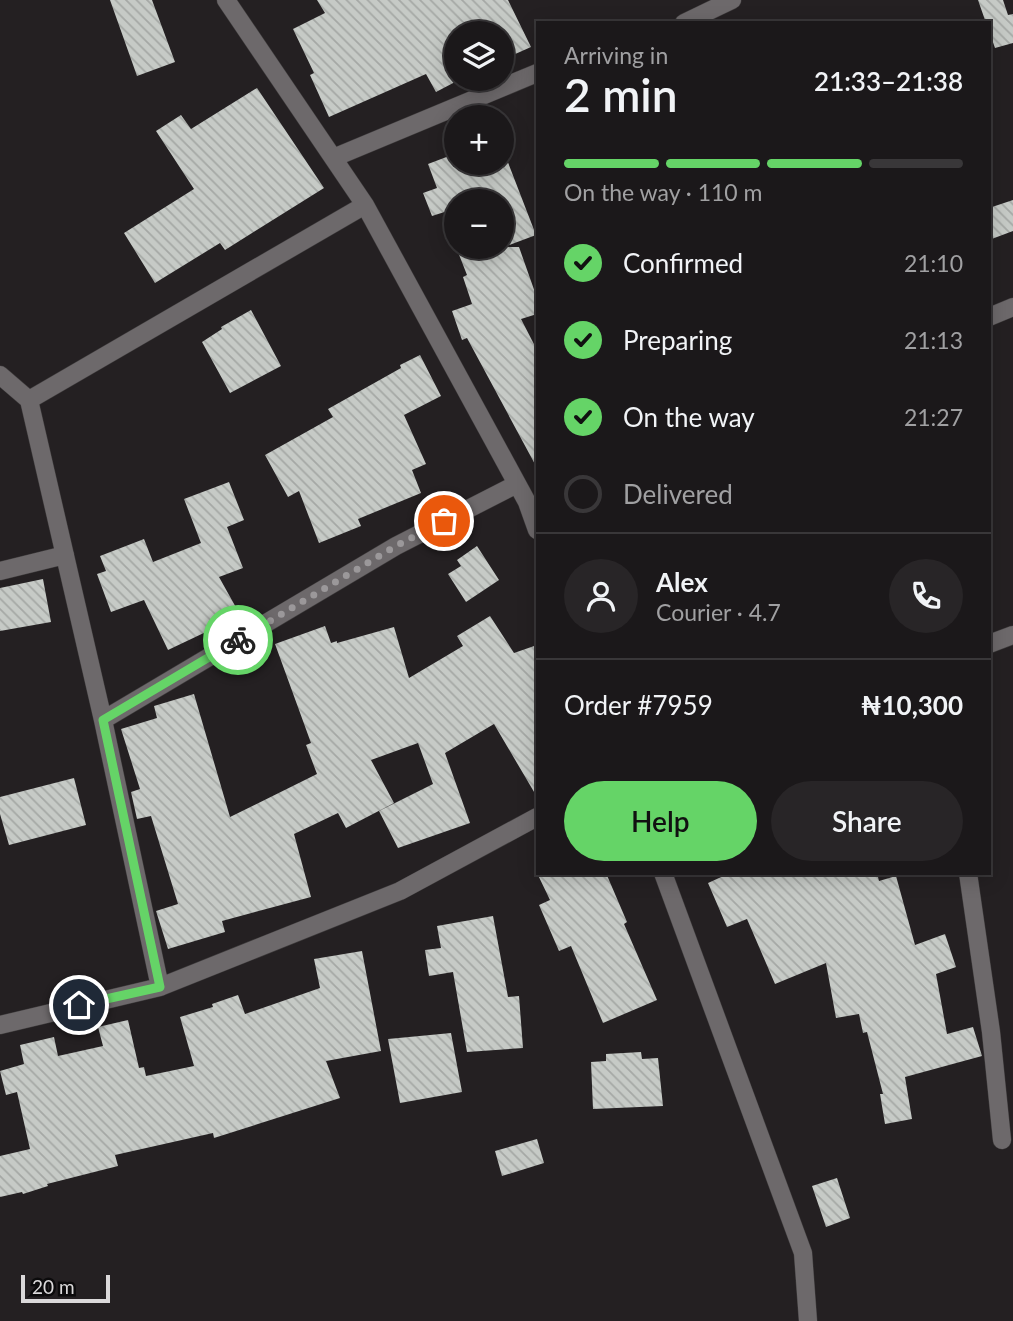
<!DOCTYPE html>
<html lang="en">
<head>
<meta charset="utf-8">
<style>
	:root { --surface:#1b181a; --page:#282527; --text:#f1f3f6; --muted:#a0a0a2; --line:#393739; --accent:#65d467 }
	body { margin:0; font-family:Lato,sans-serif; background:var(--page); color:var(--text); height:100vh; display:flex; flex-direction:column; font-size:26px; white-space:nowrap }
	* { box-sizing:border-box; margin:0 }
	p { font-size:23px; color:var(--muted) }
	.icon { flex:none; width:38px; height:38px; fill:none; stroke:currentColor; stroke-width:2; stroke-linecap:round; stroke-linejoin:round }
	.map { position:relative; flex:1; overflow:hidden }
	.side { position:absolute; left:536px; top:21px; width:455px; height:854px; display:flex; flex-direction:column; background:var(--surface); border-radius:0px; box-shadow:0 4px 18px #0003,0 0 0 2px var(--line) }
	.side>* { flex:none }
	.tools { position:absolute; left:444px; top:21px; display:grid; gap:14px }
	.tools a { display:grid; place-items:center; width:70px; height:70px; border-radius:50%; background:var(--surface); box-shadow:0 4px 18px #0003,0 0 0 2px var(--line); font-size:35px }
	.scale { position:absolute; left:21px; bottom:18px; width:89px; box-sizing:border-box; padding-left:7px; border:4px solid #dbd9da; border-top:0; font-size:19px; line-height:24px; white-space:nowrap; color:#dbd9da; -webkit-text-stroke:5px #0c0b0c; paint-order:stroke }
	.pin { position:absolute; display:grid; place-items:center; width:60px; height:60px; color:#fff; margin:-30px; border:4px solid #fff; border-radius:50%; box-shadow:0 2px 7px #0007 }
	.courier { position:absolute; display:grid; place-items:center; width:70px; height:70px; margin:-35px; border:5px solid #65d467; border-radius:50%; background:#fff; color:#222; box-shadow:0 2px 9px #0007 }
	.summary em { font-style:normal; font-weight:600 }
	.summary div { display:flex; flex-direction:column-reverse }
	.summary { display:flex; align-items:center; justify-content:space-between; height:119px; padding:0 28px }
	h1 { font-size:46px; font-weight:600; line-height:52px }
	.bar { display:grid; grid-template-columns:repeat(4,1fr); gap:10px 7px; align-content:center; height:84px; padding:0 28px }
	.bar i { height:9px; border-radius:5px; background:var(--line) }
	.bar .on { background:var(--accent) }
	.bar p { grid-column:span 4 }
	.line { display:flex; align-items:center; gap:18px; padding:0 28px; border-top:2px solid var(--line) }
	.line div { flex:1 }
	.round { display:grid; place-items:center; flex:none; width:74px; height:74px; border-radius:37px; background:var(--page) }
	ol { padding:0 28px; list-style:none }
	li { display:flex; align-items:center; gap:21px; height:77px }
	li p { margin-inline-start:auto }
	li .icon { padding:7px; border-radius:50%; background:var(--accent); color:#111; stroke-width:4 }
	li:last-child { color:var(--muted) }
	li i { width:38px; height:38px; border:4px solid var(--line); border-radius:50% }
	.action { display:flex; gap:14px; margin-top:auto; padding:14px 28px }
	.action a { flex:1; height:80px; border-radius:42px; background:var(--accent); color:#111; font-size:28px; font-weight:600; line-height:80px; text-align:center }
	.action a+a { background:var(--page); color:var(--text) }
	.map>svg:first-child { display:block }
	.building { fill:url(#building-back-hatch) }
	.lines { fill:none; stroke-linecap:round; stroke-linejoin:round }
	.minor-casing { stroke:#3f3c3d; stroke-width:19 }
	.minor { stroke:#6d696b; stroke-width:18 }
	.done { stroke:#9b989a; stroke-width:7; stroke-dasharray:0 12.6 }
	.route { stroke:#65d467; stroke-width:9 }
</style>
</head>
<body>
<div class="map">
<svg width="1013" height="1321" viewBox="0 0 1013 1321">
	<defs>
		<pattern id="building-back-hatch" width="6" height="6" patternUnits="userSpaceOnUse" patternTransform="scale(1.75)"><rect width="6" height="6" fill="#c6cac6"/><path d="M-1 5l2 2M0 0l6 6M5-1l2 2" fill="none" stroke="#a5a8a5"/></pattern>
	</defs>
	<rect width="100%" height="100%" fill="#242022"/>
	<!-- building -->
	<path class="building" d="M 110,0 L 152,0 L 175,62 L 137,76 Z
		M 317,0 L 508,0 L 531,47 L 502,60 L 502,33 L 457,33 L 457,81 L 436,92 L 426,74 L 329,117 L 310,75 L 314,73 L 293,29 L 325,13 Z
		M 978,0 L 1003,0 L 1008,15 L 1013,14 L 1013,43 L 995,48 L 989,31 L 989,23 L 986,23 Z
		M 257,88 L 324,188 L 225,250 L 220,243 L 155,283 L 124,233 L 194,189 L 156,131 L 181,115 L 191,129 Z
		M 502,152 L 504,152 L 536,235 L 504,247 L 519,247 L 537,298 L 537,314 L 521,319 L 537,350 L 537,468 L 467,338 L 462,340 L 452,311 L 472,304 L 463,277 L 467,275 L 456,247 L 502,247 L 502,201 L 457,201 L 457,208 L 432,216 L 423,193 L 437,188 L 428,164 L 457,153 L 457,163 L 502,163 Z
		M 1013,200 L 1013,231 L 989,240 L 989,208 Z
		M 251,310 L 281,366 L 230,393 L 202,342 L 222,329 L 221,327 Z
		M 420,355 L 441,396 L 404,415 L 426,464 L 412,470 L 421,493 L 358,519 L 361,526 L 319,543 L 299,491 L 288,497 L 265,455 L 333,417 L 328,409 L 401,368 L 400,365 Z
		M 229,482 L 244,520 L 227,527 L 243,568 L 219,577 L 243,620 L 211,637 L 208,631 L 168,650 L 144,600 L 111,612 L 97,574 L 106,571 L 100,556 L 144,539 L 153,562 L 201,543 L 184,499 Z
		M 477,546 L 499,580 L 466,602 L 448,574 L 461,566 L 457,560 Z
		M 43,579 L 51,622 L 0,631 L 0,588 Z
		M 490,616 L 514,653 L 537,645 L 537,797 L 494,724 L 445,753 L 470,823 L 398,848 L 379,811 L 433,784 L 418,743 L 371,760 L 394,803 L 346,828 L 338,813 L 294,834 L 311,897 L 222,921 L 225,932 L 168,949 L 156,911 L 178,904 L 151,816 L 137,819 L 131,792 L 140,789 L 121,729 L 157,718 L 154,706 L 194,694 L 230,817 L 317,774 L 306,745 L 311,743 L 275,644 L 325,626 L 331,643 L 337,641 L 337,643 L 394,627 L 409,678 L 463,646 L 457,636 Z
		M 74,778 L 86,825 L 9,845 L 0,814 L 0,797 Z
		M 537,873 L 606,873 L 627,922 L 624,924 L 657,1000 L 603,1023 L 571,946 L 559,951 L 539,905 L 550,900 Z
		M 730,873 L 877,873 L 879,881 L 896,876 L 915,945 L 945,934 L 956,967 L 936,974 L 947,1034 L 973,1027 L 982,1056 L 905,1077 L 912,1119 L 885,1124 L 880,1094 L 883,1094 L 867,1032 L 863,1033 L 859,1014 L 836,1018 L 826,963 L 775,984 L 747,919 L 727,927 L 708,883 Z
		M 493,916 L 508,997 L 519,996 L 523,1048 L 467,1052 L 453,972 L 429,976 L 425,950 L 441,948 L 437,926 Z
		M 362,951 L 381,1051 L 326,1061 L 340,1098 L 214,1138 L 213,1133 L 115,1155 L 118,1166 L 47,1184 L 48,1186 L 23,1194 L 22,1192 L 0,1197 L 0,1156 L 30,1149 L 17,1092 L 6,1095 L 0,1071 L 24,1064 L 20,1045 L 54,1037 L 58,1056 L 103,1046 L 98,1027 L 128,1020 L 139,1068 L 144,1067 L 146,1076 L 194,1066 L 180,1017 L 213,1007 L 212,1004 L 238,995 L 245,1014 L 320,988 L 314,959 Z
		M 451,1033 L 462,1092 L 400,1103 L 388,1039 Z
		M 641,1052 L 642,1059 L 658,1058 L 663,1106 L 593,1109 L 591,1062 L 606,1061 L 606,1054 Z
		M 537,1139 L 544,1163 L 502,1176 L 495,1151 Z
		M 837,1178 L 850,1218 L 826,1227 L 812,1186 Z"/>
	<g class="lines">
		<!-- minor casing -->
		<g class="minor-casing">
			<path id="minor" d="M 226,0 L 365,205 L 527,502 L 537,530
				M 684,23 L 732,0
				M 333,158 L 537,73
				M 989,317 L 1013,307
				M 0,375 L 29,400
				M 0,571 L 65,555
				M 989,644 L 1013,635
				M 103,720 L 396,546 L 517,484
				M 663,873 L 803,1253 L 808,1321
				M 968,873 L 991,1032 L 1002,1140
				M 160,987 L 103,720 L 29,400 L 365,205
				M 0,1025 L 160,987 L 400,891 L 537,817"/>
		</g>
		<!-- minor -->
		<use href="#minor" class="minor"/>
	</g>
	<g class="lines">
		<!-- done -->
		<path class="done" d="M 238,640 L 396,546 L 444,521"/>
		<!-- route -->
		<path class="route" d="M 79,1005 L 160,987 L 103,720 L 238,640"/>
	</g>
</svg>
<div class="tools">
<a><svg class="icon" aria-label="layers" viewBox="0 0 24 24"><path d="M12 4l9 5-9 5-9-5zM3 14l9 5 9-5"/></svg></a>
<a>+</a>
<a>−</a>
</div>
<div class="scale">20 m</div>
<div class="pin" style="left:444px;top:521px;background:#ea580c"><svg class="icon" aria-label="bag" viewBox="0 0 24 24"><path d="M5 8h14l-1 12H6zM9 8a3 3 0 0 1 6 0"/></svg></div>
<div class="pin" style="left:79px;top:1005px;background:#1f2937"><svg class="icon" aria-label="home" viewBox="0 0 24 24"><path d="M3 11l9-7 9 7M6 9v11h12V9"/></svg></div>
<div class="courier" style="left:238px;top:640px"><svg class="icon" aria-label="bike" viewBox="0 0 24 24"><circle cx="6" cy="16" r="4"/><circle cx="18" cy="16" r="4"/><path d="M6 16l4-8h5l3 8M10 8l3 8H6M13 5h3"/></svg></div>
<section class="side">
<div class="summary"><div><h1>2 min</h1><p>Arriving in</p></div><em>21:33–21:38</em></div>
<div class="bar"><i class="on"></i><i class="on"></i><i class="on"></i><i></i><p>On the way · 110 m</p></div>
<ol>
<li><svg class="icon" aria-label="check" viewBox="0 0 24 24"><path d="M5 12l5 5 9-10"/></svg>Confirmed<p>21:10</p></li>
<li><svg class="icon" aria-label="check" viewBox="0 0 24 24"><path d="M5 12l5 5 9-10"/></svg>Preparing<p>21:13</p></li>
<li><svg class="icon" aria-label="check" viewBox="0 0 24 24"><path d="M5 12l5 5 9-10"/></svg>On the way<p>21:27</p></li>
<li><i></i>Delivered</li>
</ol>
<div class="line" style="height:126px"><a class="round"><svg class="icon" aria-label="person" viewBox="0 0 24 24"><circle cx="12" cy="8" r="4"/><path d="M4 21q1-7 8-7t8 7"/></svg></a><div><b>Alex</b><p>Courier · 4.7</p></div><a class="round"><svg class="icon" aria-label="phone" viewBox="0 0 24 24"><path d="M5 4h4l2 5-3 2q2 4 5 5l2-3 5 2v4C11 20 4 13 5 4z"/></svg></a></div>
<div class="line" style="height:91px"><div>Order #7959</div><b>₦10,300</b></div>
<div class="action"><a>Help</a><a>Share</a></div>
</section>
</div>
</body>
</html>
